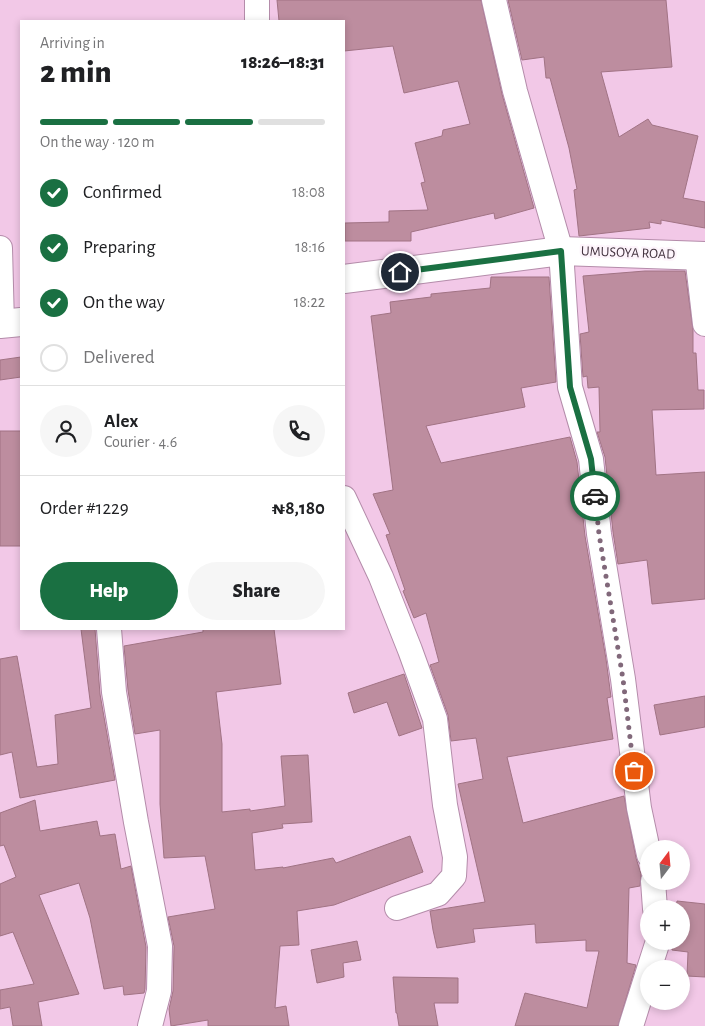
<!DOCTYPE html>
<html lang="en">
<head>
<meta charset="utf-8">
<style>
	:root { --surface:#fff; --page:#f6f6f6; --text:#202124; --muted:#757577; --line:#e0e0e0; --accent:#1a7042 }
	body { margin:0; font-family:"Alegreya Sans",sans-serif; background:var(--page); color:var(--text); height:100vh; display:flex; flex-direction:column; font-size:19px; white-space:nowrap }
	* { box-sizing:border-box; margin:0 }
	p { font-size:16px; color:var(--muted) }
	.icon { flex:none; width:28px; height:28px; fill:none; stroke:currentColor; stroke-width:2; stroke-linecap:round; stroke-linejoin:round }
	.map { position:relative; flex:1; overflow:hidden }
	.panel { position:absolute; left:20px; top:20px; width:325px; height:610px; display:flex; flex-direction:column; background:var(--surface); border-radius:0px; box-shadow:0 2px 8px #0003 }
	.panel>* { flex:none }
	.needle { width:32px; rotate:16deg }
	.controls { position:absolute; left:640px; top:840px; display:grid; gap:10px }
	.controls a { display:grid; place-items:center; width:50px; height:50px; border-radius:50%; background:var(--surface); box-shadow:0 2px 8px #0003; font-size:25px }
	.pin { position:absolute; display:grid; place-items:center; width:42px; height:42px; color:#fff; margin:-21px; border:2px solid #fff; border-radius:50%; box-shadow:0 1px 5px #0007 }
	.courier { position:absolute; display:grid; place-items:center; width:50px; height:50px; margin:-25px; border:4px solid #1a7042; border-radius:50%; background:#fff; color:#222; box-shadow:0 1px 6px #0007 }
	.headline em { font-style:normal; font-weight:800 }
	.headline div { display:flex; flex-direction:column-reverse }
	.headline { display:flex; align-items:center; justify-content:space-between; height:85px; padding:0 20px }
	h1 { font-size:32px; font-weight:800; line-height:38px }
	.bar { display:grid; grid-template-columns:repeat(4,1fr); gap:8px 5px; align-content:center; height:60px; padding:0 20px }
	.bar i { height:6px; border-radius:4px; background:var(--line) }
	.bar .selected { background:var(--accent) }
	.bar p { grid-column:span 4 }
	.line { display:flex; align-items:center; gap:12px; padding:0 20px; border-top:1px solid var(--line) }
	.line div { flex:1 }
	.round { display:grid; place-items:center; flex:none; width:52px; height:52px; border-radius:26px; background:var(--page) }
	ol { padding:0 20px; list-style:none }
	li { display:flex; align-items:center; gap:15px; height:55px }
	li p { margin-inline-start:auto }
	li .icon { padding:5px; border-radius:50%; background:var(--accent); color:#fff; stroke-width:4 }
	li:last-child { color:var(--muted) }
	li i { width:28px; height:28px; border:2px solid var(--line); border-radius:50% }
	.primary-button { display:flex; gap:10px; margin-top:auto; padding:10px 20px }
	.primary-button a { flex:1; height:58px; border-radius:30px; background:var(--accent); color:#fff; font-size:20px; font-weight:800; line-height:58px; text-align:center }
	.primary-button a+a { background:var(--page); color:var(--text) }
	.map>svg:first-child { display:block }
	.building { fill:#bd8d9f; stroke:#a17384 }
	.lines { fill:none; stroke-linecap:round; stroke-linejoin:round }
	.minor-casing { stroke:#b48caa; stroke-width:26 }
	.major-casing { stroke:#b48caa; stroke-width:30 }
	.minor { stroke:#fff; stroke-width:24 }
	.major { stroke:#fff; stroke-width:28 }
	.done { stroke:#81687a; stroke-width:5; stroke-dasharray:0 9 }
	.route { stroke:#1a7042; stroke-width:6 }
	.labels { text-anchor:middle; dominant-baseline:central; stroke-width:4.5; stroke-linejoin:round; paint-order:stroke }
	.street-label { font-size:14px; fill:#443440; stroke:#fdf4fb }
</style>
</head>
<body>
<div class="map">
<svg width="705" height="1026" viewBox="0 0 705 1026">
	<rect width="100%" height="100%" fill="#f2c8e7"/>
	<!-- building -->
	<path class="building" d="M 277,0 L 481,0 L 502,94 L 534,208 L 495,219 L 494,213 L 411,232 L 411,241 L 345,241 L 345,223 L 389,222 L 389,211 L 428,210 L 421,183 L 425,182 L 415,143 L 442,136 L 443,130 L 470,124 L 458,81 L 404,93 L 393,46 L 344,51 L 344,21 L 279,21 Z
		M 508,0 L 666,0 L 672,67 L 601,72 L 619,137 L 648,119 L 652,125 L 698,136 L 683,198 L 705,202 L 705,228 L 661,220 L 661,224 L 649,222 L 650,228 L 579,236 L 574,190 L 577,189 L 569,148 L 550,78 L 546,78 L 544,57 L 522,60 Z
		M 645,271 L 685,271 L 693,329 L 693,353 L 696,353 L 698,390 L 704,390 L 704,409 L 652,410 L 656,475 L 705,472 L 705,599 L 652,604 L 647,560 L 618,564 L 613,532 L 605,457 L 597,432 L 600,432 L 599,387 L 588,388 L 587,376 L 583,377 L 580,334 L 589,332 L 583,276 Z
		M 491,277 L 549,277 L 556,382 L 521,388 L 525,407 L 426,426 L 441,463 L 570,437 L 577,462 L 585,536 L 606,659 L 611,697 L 607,698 L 613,739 L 507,757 L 523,823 L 624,796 L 636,858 L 641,874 L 640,886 L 629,888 L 627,963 L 636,965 L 618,1026 L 515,1026 L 525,993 L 587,1008 L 599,951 L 586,951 L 586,940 L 536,943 L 535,924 L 473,929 L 475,942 L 437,948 L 433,930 L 430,911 L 485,902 L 458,784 L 483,779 L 476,738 L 451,741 L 448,715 L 430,665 L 439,662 L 426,613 L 414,618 L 403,591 L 405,590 L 386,535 L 390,534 L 373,494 L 393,490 L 371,316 L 391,313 L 390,302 L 431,297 L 431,294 L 490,288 Z
		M 21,357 L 21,377 L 0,380 L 0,360 Z
		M 0,431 L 21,431 L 21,546 L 0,546 Z
		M 81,629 L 95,629 L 100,694 L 115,780 L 20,798 L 12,752 L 0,755 L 0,659 L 17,656 L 37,767 L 58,764 L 55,715 L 91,708 Z
		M 203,629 L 274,629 L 281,684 L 216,692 L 222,744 L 222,812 L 250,809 L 250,811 L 285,806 L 281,756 L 308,755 L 312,822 L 282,824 L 283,828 L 252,833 L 255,870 L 283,867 L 283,868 L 333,858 L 336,863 L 410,836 L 423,872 L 334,905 L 297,911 L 299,945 L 280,946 L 275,1008 L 286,1006 L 289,1026 L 208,1026 L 208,1020 L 171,1026 L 169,1009 L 173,991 L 174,946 L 168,917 L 215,909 L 205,856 L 164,858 L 160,804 L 160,730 L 135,734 L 128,690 L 124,646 L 203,632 Z
		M 404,674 L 422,728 L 399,736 L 387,702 L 354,713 L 348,693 Z
		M 705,696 L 705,727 L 660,735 L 654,705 Z
		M 35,800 L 40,831 L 97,821 L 100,836 L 115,834 L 121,869 L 131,866 L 146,947 L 145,989 L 144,993 L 124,995 L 123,986 L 104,989 L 90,918 L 79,883 L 39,895 L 79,994 L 38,1002 L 42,1026 L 13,1026 L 10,1007 L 0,1009 L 0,990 L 34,984 L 13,932 L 0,936 L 0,884 L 16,877 L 4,845 L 0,846 L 0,813 Z
		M 677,901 L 705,904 L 705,977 L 687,976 L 688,952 L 672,950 L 673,941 L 681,941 L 681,909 L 676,909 Z
		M 357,941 L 361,960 L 343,963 L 344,977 L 317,983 L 311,950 Z
		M 393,977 L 458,978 L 458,1003 L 434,1003 L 438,1026 L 399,1026 L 397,1013 L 396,1013 Z"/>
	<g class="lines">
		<!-- minor casing -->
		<g class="minor-casing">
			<path id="minor" d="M 257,0 L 257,21
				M 494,0 L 515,91 L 561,251 L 570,387 L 591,459 L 599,534 L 623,679 L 639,808 L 649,855
				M 0,248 L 2,324
				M 697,255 L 705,324
				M 344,498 L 381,577 L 410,650 L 435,719 L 445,805 L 455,857 L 454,876 L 438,894 L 397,908
				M 109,629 L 114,692 L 136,822 L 160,946 L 159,991 L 150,1026
				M 653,881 L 655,909
				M 649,969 L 658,941
				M 631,1026 L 649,969"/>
		</g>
		<!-- major casing -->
		<g class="major-casing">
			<path id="major" d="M 344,279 L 561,251 L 705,256
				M 0,324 L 21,322"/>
		</g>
		<!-- minor -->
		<use href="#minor" class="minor"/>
		<!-- major -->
		<use href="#major" class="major"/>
	</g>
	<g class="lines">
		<!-- done -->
		<path class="done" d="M 595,496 L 599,534 L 623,679 L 634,771"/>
		<!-- route -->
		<path class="route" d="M 400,272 L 561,251 L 570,387 L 591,459 L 595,496"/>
	</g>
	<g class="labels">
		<!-- street labels -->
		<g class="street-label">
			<text transform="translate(628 253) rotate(2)">UMUSOYA ROAD</text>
		</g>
	</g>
</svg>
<div class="controls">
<a><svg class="needle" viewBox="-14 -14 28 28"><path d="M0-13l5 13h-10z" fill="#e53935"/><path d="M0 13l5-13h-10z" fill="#757577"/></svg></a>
<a>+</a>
<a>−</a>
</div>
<div class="pin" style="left:634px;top:771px;background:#ea580c"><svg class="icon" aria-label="bag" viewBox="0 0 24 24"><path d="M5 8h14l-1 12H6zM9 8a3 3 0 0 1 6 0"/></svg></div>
<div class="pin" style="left:400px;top:272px;background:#1f2937"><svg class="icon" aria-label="home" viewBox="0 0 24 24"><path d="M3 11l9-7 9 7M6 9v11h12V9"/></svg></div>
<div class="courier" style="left:595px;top:496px"><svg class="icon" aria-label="car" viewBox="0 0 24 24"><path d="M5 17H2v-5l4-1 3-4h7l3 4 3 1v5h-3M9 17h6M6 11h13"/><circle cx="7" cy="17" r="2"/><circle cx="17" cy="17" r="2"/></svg></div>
<section class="panel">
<div class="headline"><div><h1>2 min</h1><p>Arriving in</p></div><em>18:26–18:31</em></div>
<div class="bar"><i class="selected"></i><i class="selected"></i><i class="selected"></i><i></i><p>On the way · 120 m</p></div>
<ol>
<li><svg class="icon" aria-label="check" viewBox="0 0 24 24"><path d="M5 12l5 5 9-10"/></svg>Confirmed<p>18:08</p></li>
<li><svg class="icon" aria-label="check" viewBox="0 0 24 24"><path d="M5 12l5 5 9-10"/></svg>Preparing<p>18:16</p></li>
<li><svg class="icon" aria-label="check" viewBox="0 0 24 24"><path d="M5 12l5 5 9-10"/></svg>On the way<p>18:22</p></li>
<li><i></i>Delivered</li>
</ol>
<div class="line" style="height:90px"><a class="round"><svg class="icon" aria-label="person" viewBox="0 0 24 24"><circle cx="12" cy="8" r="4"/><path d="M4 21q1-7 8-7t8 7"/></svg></a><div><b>Alex</b><p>Courier · 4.6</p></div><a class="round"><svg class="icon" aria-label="phone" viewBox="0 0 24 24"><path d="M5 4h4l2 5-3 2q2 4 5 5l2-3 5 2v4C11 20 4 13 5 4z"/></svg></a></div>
<div class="line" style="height:65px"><div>Order #1229</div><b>₦8,180</b></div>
<div class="primary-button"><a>Help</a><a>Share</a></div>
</section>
</div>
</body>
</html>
